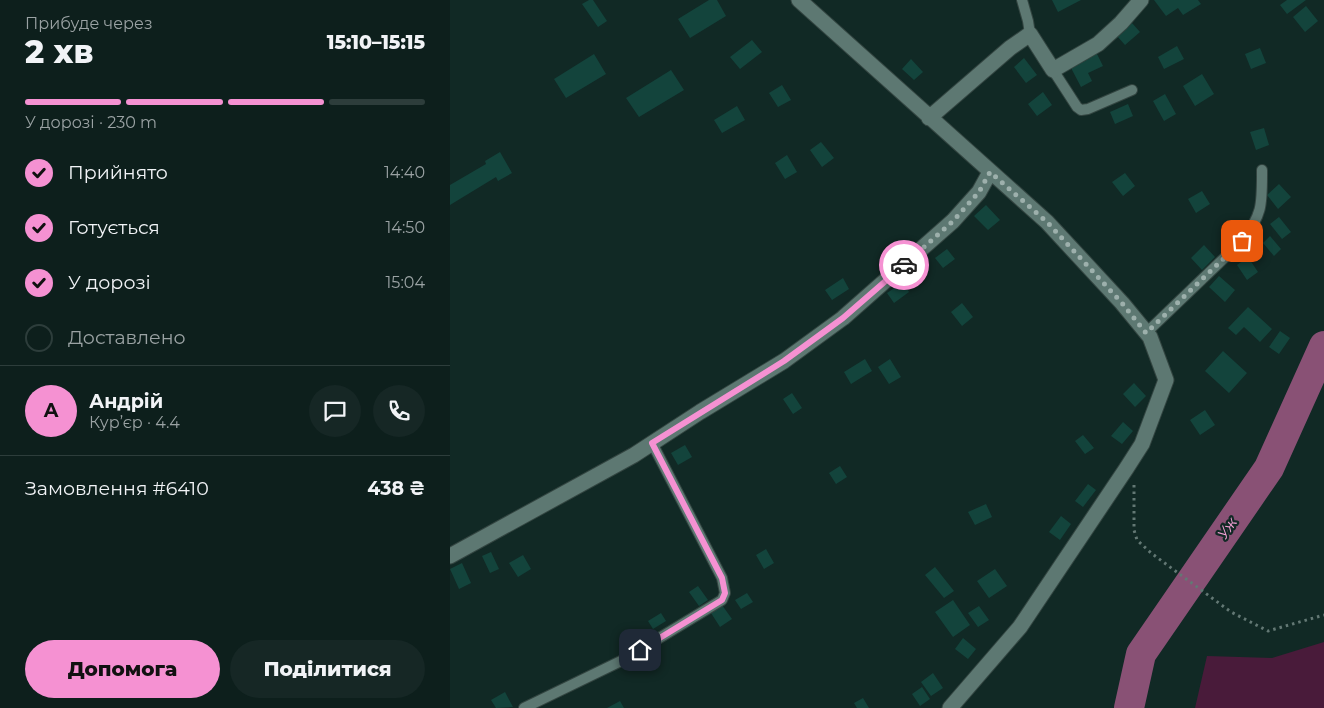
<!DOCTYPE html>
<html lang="uk">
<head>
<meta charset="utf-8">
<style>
	:root { --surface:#0d1f1c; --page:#162725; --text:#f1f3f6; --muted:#9aa2a3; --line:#2d3d3b; --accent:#f591d2 }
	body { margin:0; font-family:Montserrat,sans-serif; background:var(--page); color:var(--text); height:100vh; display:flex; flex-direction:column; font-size:19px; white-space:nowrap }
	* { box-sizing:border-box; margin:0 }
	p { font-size:16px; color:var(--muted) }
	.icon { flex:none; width:28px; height:28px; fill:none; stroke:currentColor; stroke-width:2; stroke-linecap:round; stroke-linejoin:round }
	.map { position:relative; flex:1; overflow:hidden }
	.panel { display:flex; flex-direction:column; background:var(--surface); width:450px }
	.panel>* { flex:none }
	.pin { position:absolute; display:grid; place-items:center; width:42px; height:42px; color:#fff; margin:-21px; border-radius:10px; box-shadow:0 2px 8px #0006 }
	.courier { position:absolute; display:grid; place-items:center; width:50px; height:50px; margin:-25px; border:4px solid #f591d2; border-radius:50%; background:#fff; color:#222; box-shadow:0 1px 6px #0007 }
	.head em { font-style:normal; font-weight:800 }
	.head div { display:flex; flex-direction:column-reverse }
	.head { display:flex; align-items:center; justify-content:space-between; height:85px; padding:0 25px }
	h1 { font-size:32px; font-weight:800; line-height:38px }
	.bar { display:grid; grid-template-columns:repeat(4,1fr); gap:8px 5px; align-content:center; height:60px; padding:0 25px }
	.bar i { height:6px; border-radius:4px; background:var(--line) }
	.bar .active { background:var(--accent) }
	.bar p { grid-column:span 4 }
	.line { display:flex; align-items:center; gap:12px; padding:0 25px; border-top:1px solid var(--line) }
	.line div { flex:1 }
	.round { display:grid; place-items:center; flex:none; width:52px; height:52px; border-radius:26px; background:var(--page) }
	ol { padding:0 25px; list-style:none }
	li { display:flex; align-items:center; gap:15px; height:55px }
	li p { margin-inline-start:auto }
	li .icon { padding:5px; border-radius:50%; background:var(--accent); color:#111; stroke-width:4 }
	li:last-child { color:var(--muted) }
	li i { width:28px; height:28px; border:2px solid var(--line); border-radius:50% }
	.action { display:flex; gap:10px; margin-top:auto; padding:10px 25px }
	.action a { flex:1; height:58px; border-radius:30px; background:var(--accent); color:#111; font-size:20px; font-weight:800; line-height:58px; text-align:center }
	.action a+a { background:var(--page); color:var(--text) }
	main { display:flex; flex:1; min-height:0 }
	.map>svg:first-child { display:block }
	.green { fill:#491b3a }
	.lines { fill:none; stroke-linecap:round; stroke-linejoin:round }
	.river { stroke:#895175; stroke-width:30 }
	.building { fill:#13443c }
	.lane-casing { stroke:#334541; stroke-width:12 }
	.street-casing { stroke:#334541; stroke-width:17 }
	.path { stroke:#637874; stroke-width:3; stroke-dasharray:2.5 4; stroke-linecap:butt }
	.lane { stroke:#5d7872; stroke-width:10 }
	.street { stroke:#5d7872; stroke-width:15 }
	.done { stroke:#9db0ac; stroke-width:5; stroke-dasharray:0 9 }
	.route { stroke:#f591d2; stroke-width:6 }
	.labels { text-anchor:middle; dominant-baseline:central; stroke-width:4.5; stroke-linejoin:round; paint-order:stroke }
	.water-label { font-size:15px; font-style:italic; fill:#f4a1d6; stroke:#112925 }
</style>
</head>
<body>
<main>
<section class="panel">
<div class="head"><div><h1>2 хв</h1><p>Прибуде через</p></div><em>15:10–15:15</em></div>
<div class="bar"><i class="active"></i><i class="active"></i><i class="active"></i><i></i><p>У дорозі · 230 m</p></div>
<ol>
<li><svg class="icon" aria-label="check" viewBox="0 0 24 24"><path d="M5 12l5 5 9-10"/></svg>Прийнято<p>14:40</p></li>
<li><svg class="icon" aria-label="check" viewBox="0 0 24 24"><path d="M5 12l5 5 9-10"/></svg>Готується<p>14:50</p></li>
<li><svg class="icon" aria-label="check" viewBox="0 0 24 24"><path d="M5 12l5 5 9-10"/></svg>У дорозі<p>15:04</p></li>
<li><i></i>Доставлено</li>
</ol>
<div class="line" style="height:90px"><b class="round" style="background:var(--accent);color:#111">А</b><div><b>Андрій</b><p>Кур’єр · 4.4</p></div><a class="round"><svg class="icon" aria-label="chat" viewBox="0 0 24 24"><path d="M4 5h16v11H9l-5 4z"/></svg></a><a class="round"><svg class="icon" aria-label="phone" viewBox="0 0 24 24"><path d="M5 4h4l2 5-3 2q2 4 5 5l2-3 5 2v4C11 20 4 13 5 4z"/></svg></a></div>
<div class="line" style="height:65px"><div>Замовлення #6410</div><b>438 ₴</b></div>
<div class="action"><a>Допомога</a><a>Поділитися</a></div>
</section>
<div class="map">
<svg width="874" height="708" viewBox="0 0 874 708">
	<rect width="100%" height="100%" fill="#112925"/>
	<!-- green -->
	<path class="green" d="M 874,642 L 874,708 L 745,708 L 757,656 L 822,658 Z"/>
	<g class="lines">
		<!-- river -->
		<path class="river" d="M 679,708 L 691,654 L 819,468 L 874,346"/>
	</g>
	<!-- building -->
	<path class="building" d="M 139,0 L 143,0 L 157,21 L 148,27 L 132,4 Z
		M 259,0 L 267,0 L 276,16 L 240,38 L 228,19 Z
		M 602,0 L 631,0 L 608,12 Z
		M 704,0 L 748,0 L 751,4 L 733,15 L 728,8 L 716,16 Z
		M 837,0 L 856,0 L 837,14 L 830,5 Z
		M 856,6 L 868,21 L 855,32 L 843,17 Z
		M 682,23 L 690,32 L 675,45 L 667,36 Z
		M 302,40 L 312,52 L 290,69 L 280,57 Z
		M 727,46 L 734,59 L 714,69 L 708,57 Z
		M 810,48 L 816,63 L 801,69 L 795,54 Z
		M 646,52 L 653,66 L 638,73 L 642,81 L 631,87 L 620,66 Z
		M 144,54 L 156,74 L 116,98 L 104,79 Z
		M 574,58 L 587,75 L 576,83 L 564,67 Z
		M 461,59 L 473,72 L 464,80 L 452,69 Z
		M 221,70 L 234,90 L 189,117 L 176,98 Z
		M 752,74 L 764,94 L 745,106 L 733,86 Z
		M 332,85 L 341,100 L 328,107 L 319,93 Z
		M 593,92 L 602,105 L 587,116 L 578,104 Z
		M 715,94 L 726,114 L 714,121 L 703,101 Z
		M 678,104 L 683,116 L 665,124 L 660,112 Z
		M 287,106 L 295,120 L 272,133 L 264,120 Z
		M 814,128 L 819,145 L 806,150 L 800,132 Z
		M 371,142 L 384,158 L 372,167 L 360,150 Z
		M 50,152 L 62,173 L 48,181 L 46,177 L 0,205 L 0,185 L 36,164 L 35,161 Z
		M 337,155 L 347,172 L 335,179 L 325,163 Z
		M 675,173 L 685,186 L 673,196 L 662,182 Z
		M 829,184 L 841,197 L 828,209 L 817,195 Z
		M 752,191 L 760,204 L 746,213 L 738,199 Z
		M 536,205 L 550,220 L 538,230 L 524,216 Z
		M 829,217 L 841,232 L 832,239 L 820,224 Z
		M 820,236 L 831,249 L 824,256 L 813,243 Z
		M 754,245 L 765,257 L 752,270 L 741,258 Z
		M 497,249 L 505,259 L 493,268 L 485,258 Z
		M 798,257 L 808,272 L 797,280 L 787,265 Z
		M 769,276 L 785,290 L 775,302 L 759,287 Z
		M 393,278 L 399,289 L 382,300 L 375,290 Z
		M 453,282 L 459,292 L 444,303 L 437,293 Z
		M 512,303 L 523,317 L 512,326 L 501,312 Z
		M 798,307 L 822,329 L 810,342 L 794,327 L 786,335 L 778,328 Z
		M 830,331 L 840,338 L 829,354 L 819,347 Z
		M 773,351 L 797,373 L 779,393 L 755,371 Z
		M 415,359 L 422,371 L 401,384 L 394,372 Z
		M 440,359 L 451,377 L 439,384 L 428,367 Z
		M 684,383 L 696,396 L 685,407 L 673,394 Z
		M 342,393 L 352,408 L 343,414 L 333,399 Z
		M 755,410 L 765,425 L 750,435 L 740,420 Z
		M 673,422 L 683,431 L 672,444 L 661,436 Z
		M 633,435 L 644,448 L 635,454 L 625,441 Z
		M 235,445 L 242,457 L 228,465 L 221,453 Z
		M 390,466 L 397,477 L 386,484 L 379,473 Z
		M 638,484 L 646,490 L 633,507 L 625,501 Z
		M 536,504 L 542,517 L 525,525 L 518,512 Z
		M 611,516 L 621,524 L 610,540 L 599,532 Z
		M 316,549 L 324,563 L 314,569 L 306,555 Z
		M 41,552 L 49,569 L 40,573 L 32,556 Z
		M 73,555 L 81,569 L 68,577 L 59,563 Z
		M 12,563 L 21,583 L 9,589 L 0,569 Z
		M 485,567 L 504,591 L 494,598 L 475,575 Z
		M 545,569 L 557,586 L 539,598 L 527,581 Z
		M 248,586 L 258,600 L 249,606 L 239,592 Z
		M 297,593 L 303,602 L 291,609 L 285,600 Z
		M 503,600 L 520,625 L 503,637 L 485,612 Z
		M 272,605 L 282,619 L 270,627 L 261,613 Z
		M 529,606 L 539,620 L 528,627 L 518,613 Z
		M 211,613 L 216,621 L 203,629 L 198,621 Z
		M 513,638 L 526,649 L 518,659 L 505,649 Z
		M 483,673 L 493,688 L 481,696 L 471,682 Z
		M 472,687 L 480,699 L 470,706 L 462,694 Z
		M 55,692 L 63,707 L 46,708 L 41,700 Z
		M 413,698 L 419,708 L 407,708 L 404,703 Z
		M 170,701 L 174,708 L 157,708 Z"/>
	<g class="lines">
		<!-- lane casing -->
		<g class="lane-casing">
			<path id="lane" d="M 572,0 L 578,21 L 580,34
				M 603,70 L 627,107 L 631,110 L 638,109 L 682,90
				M 696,333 L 792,241 C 813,214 812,204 812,170
				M 74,708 L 173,660 L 272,600 L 275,593 L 272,578 L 202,443"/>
		</g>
		<!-- street casing -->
		<g class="street-casing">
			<path id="street" d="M 349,0 L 597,222 L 672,303 L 700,337 L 716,380 L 692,444 L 676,469 L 570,627 L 500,708
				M 479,118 L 560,48 L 580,34 L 603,70 L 648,44 L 671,23 L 691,0
				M 0,556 L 184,455 L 250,412 L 334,361 L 393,318 L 503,221 L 529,192 L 540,172"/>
		</g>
		<!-- path -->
		<path class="path" d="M 684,485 L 684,530 L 687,540 L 701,553 L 781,612 L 818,631 L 874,615"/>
		<!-- lane -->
		<use href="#lane" class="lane"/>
		<!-- street -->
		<use href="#street" class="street"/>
	</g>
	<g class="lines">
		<!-- done -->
		<path class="done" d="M 454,265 L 503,221 L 529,192 L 540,172 L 597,222 L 672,303 L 696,333 L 792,241"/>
		<!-- route -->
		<path class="route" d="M 190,650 L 272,600 L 275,593 L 272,578 L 202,443 L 334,361 L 393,318 L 454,265"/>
	</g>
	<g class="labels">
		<!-- water labels -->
		<g class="water-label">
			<text transform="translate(777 528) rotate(-56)">Уж</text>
		</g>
	</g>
</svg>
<div class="pin" style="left:792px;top:241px;background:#ea580c"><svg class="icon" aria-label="bag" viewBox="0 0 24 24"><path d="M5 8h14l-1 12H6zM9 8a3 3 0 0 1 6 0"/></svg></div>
<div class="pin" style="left:190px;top:650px;background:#1f2937"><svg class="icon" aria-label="home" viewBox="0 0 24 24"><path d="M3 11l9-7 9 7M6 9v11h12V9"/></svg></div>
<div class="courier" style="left:454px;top:265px"><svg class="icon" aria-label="car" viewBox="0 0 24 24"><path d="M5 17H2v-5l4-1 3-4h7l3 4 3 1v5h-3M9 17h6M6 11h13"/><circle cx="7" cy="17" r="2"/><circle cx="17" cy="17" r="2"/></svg></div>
</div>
</main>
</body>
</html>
